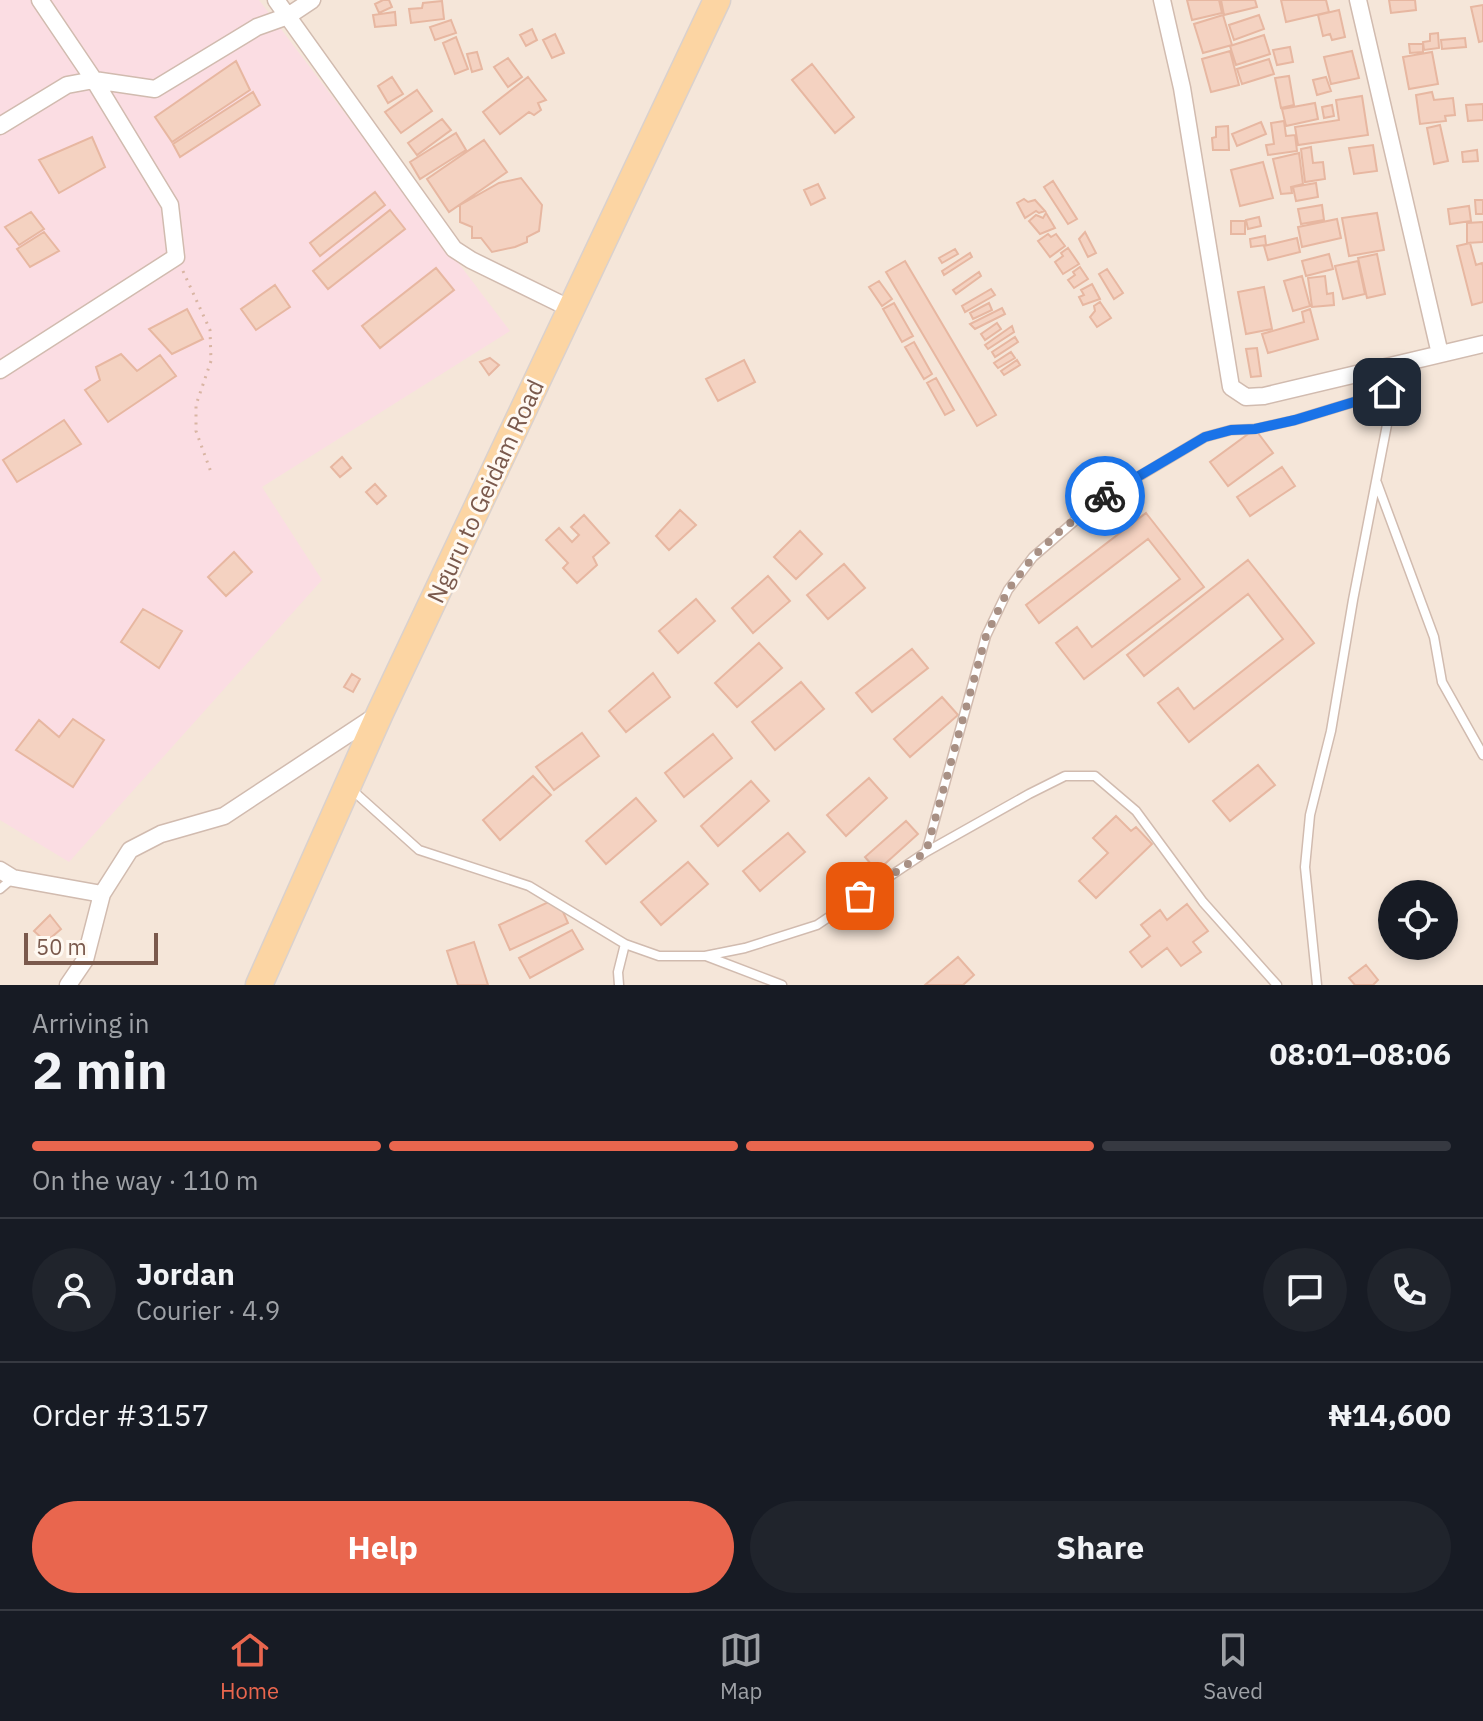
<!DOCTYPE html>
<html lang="en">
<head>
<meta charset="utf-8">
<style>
	:root { --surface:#171b24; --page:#20242c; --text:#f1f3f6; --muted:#9ea1a6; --line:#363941; --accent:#e9664e }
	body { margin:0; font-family:"IBM Plex Sans",sans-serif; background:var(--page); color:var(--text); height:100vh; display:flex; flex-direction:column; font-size:30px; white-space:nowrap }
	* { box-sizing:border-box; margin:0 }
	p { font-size:26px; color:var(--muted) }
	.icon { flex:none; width:44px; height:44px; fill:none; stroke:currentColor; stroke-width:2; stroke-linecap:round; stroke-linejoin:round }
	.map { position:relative; height:985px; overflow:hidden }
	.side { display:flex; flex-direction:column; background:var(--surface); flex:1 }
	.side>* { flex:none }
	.controls { position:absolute; left:1378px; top:880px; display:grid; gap:16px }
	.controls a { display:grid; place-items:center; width:80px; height:80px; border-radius:50%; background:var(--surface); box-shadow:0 4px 12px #0003; font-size:40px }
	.scale { position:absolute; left:24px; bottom:20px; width:134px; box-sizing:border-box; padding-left:8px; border:4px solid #7a594c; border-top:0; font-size:22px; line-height:28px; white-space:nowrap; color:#7a594c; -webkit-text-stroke:6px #fff9f2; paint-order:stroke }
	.pin { position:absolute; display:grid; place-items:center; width:68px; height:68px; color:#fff; margin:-34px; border-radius:16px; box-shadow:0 4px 12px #0006 }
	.courier { position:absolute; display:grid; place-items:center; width:80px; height:80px; margin:-40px; border:6px solid #1a73e8; border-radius:50%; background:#fff; color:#222; box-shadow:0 2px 10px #0007 }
	.overview em { font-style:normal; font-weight:800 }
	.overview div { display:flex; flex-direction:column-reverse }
	.overview { display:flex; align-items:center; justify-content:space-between; height:136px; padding:0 32px }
	h1 { font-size:52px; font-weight:800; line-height:60px }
	.bar { display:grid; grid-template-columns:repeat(4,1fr); gap:12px 8px; align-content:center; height:96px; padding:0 32px }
	.bar i { height:10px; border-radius:6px; background:var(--line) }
	.bar .active { background:var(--accent) }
	.bar p { grid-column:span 4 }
	.line { display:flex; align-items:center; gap:20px; padding:0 32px; border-top:2px solid var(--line) }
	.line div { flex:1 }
	.round { display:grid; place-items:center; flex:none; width:84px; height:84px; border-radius:42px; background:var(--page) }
	.button { display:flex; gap:16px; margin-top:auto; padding:16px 32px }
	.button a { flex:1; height:92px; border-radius:48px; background:var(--accent); color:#fff; font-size:32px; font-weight:800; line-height:92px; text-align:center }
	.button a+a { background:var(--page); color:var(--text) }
	.menu { display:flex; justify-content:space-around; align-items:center; height:112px; border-top:2px solid var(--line); background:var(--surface); font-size:22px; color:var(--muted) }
	.menu a { display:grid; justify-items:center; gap:4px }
	.menu .active { color:var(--accent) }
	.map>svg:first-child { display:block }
	.residential { fill:#f5e6d9; fill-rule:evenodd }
	.medical { fill:#fbdde3 }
	.building { fill:#f4d2c1; stroke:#e7b7a1; stroke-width:2 }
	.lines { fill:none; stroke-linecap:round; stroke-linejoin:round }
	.lane-casing { stroke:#d1bbaf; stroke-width:11 }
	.street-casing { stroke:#d1bbaf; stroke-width:19 }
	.primary-casing { stroke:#dad1cd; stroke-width:29 }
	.path { stroke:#d9b5a3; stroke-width:3; stroke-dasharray:2 6; stroke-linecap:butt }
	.lane { stroke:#fff; stroke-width:8 }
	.street { stroke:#fff; stroke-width:16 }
	.primary { stroke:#fcd5a3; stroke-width:26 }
	.done { stroke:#a89084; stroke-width:8; stroke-dasharray:0 14.4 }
	.route { stroke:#1a73e8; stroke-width:10 }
	.labels { text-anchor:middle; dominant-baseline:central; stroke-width:6; stroke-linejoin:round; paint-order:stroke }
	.street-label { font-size:24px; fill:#7a594c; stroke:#fff9f2 }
</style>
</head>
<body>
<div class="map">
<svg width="1483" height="985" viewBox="0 0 1483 985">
	<rect width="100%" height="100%" fill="#fdf5eb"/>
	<!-- residential -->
	<path class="residential" d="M 0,0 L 1483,0 L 1483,985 L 0,985 ZM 1392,894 L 1444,894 L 1444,946 L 1392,946 Z"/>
	<!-- medical -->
	<path class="medical" d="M 0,0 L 259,0 L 510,331 L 262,487 L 322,580 L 69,862 L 0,820 Z"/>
	<!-- building -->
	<path class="building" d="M 383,0 L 389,0 L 392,7 L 379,13 L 375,4 Z
		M 1187,0 L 1219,0 L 1222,13 L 1192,20 Z
		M 1221,0 L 1255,0 L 1257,7 L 1224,15 Z
		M 1281,0 L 1326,0 L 1329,12 L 1286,22 Z
		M 1389,0 L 1415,0 L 1416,10 L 1391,13 Z
		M 442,1 L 444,19 L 411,23 L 409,9 L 422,8 L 423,3 Z
		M 1483,5 L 1483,41 L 1479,42 L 1471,7 Z
		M 1339,10 L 1345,37 L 1332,40 L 1330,34 L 1323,36 L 1318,15 Z
		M 395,12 L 396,25 L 375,27 L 373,15 Z
		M 1223,15 L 1232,45 L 1203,53 L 1194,24 Z
		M 1259,15 L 1264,29 L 1234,40 L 1229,25 Z
		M 451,20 L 456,33 L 435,40 L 430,27 Z
		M 532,29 L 537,40 L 526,46 L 520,35 Z
		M 1438,33 L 1439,48 L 1424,50 L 1423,42 L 1430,41 L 1430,34 Z
		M 555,34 L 564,53 L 552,58 L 543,40 Z
		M 1264,35 L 1270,54 L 1236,65 L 1230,46 Z
		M 456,37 L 468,69 L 455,74 L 443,43 Z
		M 1465,38 L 1466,47 L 1442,49 L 1441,40 Z
		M 1409,44 L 1423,44 L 1423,52 L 1410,53 Z
		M 1290,47 L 1293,62 L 1277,65 L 1273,50 Z
		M 1230,51 L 1239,85 L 1211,92 L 1202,59 Z
		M 1352,51 L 1359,78 L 1331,84 L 1324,57 Z
		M 477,52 L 482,69 L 472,72 L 467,54 Z
		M 1432,52 L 1438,84 L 1409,89 L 1403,57 Z
		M 508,58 L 522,77 L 508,87 L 494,67 Z
		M 1269,59 L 1274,74 L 1242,84 L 1237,69 Z
		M 236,61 L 250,90 L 172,142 L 155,117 Z
		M 812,64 L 854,117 L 835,133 L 792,80 Z
		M 1289,76 L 1294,105 L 1281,108 L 1275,78 Z
		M 392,77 L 403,94 L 388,103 L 378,86 Z
		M 528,77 L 546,100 L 538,103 L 541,110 L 534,115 L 529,112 L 500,134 L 483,112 Z
		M 1326,77 L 1331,91 L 1317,95 L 1313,80 Z
		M 417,90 L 432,111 L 401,133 L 385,112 Z
		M 253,92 L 260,105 L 180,157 L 173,144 Z
		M 1432,92 L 1434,100 L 1453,98 L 1455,115 L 1445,116 L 1446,121 L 1420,124 L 1416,95 Z
		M 1362,96 L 1368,135 L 1298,145 L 1295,127 L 1339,120 L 1336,100 Z
		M 1315,103 L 1318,119 L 1286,126 L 1282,109 Z
		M 1483,104 L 1483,120 L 1468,121 L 1466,105 Z
		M 1332,105 L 1334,116 L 1324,118 L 1322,107 Z
		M 442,119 L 451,130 L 417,155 L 408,143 Z
		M 1284,121 L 1286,136 L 1295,135 L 1297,151 L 1268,155 L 1266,145 L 1274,144 L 1271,123 Z
		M 1261,122 L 1266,134 L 1237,146 L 1232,134 Z
		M 1440,125 L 1448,161 L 1434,164 L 1427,128 Z
		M 1228,126 L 1229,150 L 1213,150 L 1212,138 L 1216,137 L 1216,127 Z
		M 456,133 L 466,150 L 420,179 L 410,162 Z
		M 92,137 L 105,167 L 59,193 L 39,160 Z
		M 484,140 L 507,172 L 449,212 L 427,179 Z
		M 1373,145 L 1377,171 L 1354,174 L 1349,148 Z
		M 1311,147 L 1313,163 L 1323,162 L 1325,179 L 1305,182 L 1301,149 Z
		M 1477,150 L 1478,161 L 1463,162 L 1462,152 Z
		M 1299,153 L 1303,184 L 1291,187 L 1292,193 L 1281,194 L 1273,159 Z
		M 1263,162 L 1273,198 L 1240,206 L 1231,170 Z
		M 521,178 L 542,205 L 539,231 L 527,237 L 527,242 L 515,247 L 492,252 L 481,238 L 472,238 L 472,227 L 460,222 L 460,205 L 499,183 Z
		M 1053,181 L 1077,219 L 1068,224 L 1044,187 Z
		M 1316,183 L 1318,197 L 1296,201 L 1293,187 Z
		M 818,184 L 825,198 L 811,205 L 804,190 Z
		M 375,192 L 385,205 L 320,256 L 310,243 Z
		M 1024,199 L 1028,202 L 1035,200 L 1045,211 L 1039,213 L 1036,211 L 1025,218 L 1017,203 Z
		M 1475,200 L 1483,200 L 1483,214 L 1476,214 Z
		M 1322,205 L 1324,220 L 1301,224 L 1298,209 Z
		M 1469,206 L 1471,221 L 1450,224 L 1448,209 Z
		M 390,210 L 405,229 L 328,289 L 313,271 Z
		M 31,212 L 44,229 L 19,245 L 5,227 Z
		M 1046,213 L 1055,228 L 1040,234 L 1029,221 L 1036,215 L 1043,218 Z
		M 1377,213 L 1384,250 L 1349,256 L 1342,218 Z
		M 1259,217 L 1261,226 L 1248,229 L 1246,220 Z
		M 1337,219 L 1341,238 L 1302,247 L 1298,227 Z
		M 1231,221 L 1245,221 L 1245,234 L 1231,234 Z
		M 1483,222 L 1483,242 L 1467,243 L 1467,223 Z
		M 44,232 L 59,251 L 30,267 L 17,249 Z
		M 1085,232 L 1096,253 L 1088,257 L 1079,239 Z
		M 1048,234 L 1051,237 L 1056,234 L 1065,246 L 1050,257 L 1038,241 Z
		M 1265,236 L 1266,245 L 1251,247 L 1250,239 Z
		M 1297,238 L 1300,252 L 1268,260 L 1264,246 Z
		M 1470,243 L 1476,265 L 1482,263 L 1483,266 L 1483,302 L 1472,305 L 1457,246 Z
		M 1068,248 L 1079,264 L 1063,274 L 1055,262 L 1063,256 L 1061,253 Z
		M 955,249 L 958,254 L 942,263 L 939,258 Z
		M 970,253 L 972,257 L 944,275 L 942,271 Z
		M 1329,254 L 1333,269 L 1306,276 L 1302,261 Z
		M 1377,254 L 1385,294 L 1367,298 L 1358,258 Z
		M 905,261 L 996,415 L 977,426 L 886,272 Z
		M 1358,261 L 1365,294 L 1343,299 L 1335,266 Z
		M 1080,267 L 1088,279 L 1074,288 L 1068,280 L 1075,275 L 1073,272 Z
		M 436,268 L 454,290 L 380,348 L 362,326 Z
		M 1107,269 L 1123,293 L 1114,299 L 1099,274 Z
		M 979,272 L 981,276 L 956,294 L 953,290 Z
		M 1302,276 L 1310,306 L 1293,311 L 1284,281 Z
		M 1325,276 L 1327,294 L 1333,293 L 1334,305 L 1312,307 L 1308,278 Z
		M 879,281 L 892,299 L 882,306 L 869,287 Z
		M 1092,284 L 1100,299 L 1083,305 L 1079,297 L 1084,295 L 1081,290 Z
		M 275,285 L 290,307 L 256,330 L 241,309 Z
		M 1264,287 L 1272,329 L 1246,334 L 1238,292 Z
		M 991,289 L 995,295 L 965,312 L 962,306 Z
		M 1100,302 L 1111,318 L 1097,327 L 1090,317 L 1095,311 L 1094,306 Z
		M 894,303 L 913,336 L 902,342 L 883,309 Z
		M 989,303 L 992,310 L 973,319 L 970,313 Z
		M 1002,308 L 1005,314 L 975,329 L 970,324 Z
		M 187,309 L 203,339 L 172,354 L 149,329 Z
		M 1310,309 L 1318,339 L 1268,353 L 1262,334 L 1304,322 L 1302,312 Z
		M 997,323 L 1001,329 L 985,340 L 981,334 Z
		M 1012,326 L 1014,332 L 988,349 L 985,345 Z
		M 1015,337 L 1018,342 L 995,357 L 992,352 Z
		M 914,342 L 932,374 L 924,379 L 905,347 Z
		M 1257,348 L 1261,376 L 1251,377 L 1246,349 Z
		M 1011,352 L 1015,358 L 998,368 L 994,363 Z
		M 121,354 L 137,371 L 160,355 L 176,376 L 108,422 L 85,390 L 100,380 L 96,367 Z
		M 490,358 L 499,365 L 489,375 L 480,362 Z
		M 744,360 L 755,382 L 718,401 L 706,379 Z
		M 1017,360 L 1020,365 L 1004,375 L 1001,371 Z
		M 936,378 L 954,410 L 945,415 L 927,383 Z
		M 64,420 L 81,444 L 17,482 L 3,460 Z
		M 1255,429 L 1273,453 L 1228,486 L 1210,462 Z
		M 342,457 L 351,468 L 340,477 L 331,467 Z
		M 1282,467 L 1295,486 L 1250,516 L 1237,497 Z
		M 375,484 L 386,496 L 377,504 L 366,492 Z
		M 680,510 L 696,525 L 669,550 L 656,536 Z
		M 1146,513 L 1204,587 L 1084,679 L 1056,643 L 1077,627 L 1092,647 L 1180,579 L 1148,539 L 1039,623 L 1026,605 Z
		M 584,515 L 609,543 L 593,557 L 597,565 L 577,583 L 563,568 L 568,563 L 546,540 L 559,528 L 572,542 L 579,535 L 571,527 Z
		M 800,531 L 822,554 L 796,579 L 774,557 Z
		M 234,552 L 252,572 L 226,596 L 208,577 Z
		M 1248,560 L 1314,643 L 1189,742 L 1158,703 L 1178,688 L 1194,709 L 1283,639 L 1248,594 L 1144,676 L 1127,655 Z
		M 844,564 L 865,588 L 828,619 L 807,595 Z
		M 768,576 L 790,601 L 753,633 L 732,608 Z
		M 696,599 L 715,621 L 678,653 L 659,631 Z
		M 143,609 L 182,631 L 159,668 L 121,642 Z
		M 759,643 L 782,668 L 737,707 L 715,683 Z
		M 912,649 L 928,668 L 872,712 L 856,693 Z
		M 653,673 L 670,697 L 626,732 L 609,711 Z
		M 352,674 L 360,679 L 353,692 L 344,687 Z
		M 801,682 L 824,709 L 775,750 L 752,722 Z
		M 942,697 L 958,715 L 910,757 L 894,739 Z
		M 73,719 L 104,740 L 73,787 L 16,750 L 39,720 L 59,737 Z
		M 582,733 L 599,756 L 554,790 L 536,767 Z
		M 713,734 L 732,758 L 684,797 L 665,773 Z
		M 1258,765 L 1275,785 L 1230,821 L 1213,801 Z
		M 533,776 L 551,795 L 500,840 L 483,820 Z
		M 869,778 L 887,798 L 846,836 L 827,815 Z
		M 751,781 L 769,801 L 718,846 L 701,826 Z
		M 636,798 L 656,821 L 606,864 L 586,841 Z
		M 1116,816 L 1131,831 L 1136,827 L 1152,844 L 1096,898 L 1079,881 L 1108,853 L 1093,838 Z
		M 906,821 L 918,834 L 877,871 L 865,857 Z
		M 788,833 L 805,852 L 760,891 L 743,871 Z
		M 688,862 L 708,884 L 661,925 L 641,902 Z
		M 557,898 L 568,923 L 510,950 L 499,925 Z
		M 1187,904 L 1208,931 L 1193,942 L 1201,952 L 1181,966 L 1167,948 L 1142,967 L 1130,952 L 1150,936 L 1141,925 L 1160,910 L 1167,920 Z
		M 50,915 L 61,929 L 46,942 L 34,931 Z
		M 572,930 L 583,949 L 530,978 L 519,958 Z
		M 474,942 L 488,985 L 458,985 L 447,951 Z
		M 958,957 L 974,975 L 963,985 L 925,985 Z
		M 1366,965 L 1378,980 L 1373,985 L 1355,985 L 1349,978 Z"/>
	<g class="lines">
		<!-- lane casing -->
		<g class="lane-casing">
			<path id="lane" d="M 1377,483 L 1434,637 L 1442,682 L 1483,755
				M 351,789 L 419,850 L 529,886 L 625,944 L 659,956 L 705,956 L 745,948 L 817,925 L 926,852 L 1029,794 L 1065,776 L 1095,776 L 1136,811 L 1203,902 L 1277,985
				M 926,852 L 986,636 L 1008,590 L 1033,557 L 1099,500 L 1205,437 L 1231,430 L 1255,429 L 1295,420 L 1387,392 L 1391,404 L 1353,600 L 1331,731 L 1310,815 L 1305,867 L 1317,985
				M 0,889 L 13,878
				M 706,956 L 782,985
				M 619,985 L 618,972 L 625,944"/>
		</g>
		<!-- street casing -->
		<g class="street-casing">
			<path id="street" d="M 276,0 L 454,249 L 471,260 L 571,309
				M 1162,0 L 1182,88 L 1231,387 L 1246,397 L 1264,396 L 1483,344
				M 1358,0 L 1440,354
				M 0,126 L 67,85 L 94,80 L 155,89 L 257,27 L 288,16 L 312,0
				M 0,370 L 176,257 L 170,205 L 94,80 L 40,0
				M 0,870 L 13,878 L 102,894
				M 68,985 L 85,960 L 102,894 L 130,850 L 161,834 L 224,816 L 377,715"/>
		</g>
		<!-- primary casing -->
		<g class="primary-casing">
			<path id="primary" d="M 259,985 L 380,713 L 717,0"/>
		</g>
		<!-- path -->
		<path class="path" d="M 183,271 L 210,330 L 211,361 L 196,405 L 196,431 L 212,475"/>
		<!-- lane -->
		<use href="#lane" class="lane"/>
		<!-- street -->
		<use href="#street" class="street"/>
		<!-- primary -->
		<use href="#primary" class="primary"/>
	</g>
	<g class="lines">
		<!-- done -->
		<path class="done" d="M 860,896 L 926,852 L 986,636 L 1008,590 L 1033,557 L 1060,531 L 1105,496"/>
		<!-- route -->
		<path class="route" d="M 1105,496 L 1205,437 L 1231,430 L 1255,429 L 1295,420 L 1387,392"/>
	</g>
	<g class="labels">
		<!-- street labels -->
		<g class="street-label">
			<text transform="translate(485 491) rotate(-65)">Nguru to Geidam Road</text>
		</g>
	</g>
</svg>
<div class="controls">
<a><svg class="icon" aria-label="locate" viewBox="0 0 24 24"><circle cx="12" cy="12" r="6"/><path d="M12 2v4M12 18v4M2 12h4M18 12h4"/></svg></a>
</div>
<div class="scale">50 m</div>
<div class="pin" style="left:860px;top:896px;background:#ea580c"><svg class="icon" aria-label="bag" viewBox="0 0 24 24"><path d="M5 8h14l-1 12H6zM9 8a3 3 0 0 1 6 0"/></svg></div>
<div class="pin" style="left:1387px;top:392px;background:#1f2937"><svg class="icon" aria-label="home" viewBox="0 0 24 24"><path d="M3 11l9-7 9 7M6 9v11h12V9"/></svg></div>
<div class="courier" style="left:1105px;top:496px"><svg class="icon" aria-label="bike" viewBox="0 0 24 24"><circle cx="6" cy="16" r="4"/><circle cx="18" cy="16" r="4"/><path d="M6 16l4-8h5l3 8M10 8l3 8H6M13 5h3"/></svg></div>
</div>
<section class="side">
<div class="overview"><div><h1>2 min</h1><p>Arriving in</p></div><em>08:01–08:06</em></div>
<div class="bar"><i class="active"></i><i class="active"></i><i class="active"></i><i></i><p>On the way · 110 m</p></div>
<div class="line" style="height:144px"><a class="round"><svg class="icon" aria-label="person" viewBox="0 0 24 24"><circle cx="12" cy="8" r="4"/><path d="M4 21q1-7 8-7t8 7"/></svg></a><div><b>Jordan</b><p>Courier · 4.9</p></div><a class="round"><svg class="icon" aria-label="chat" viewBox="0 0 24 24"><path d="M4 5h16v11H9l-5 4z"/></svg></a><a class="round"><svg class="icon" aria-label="phone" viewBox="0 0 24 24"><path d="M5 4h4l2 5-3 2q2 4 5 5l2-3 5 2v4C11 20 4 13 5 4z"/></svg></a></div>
<div class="line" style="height:104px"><div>Order #3157</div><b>₦14,600</b></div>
<div class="button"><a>Help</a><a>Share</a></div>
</section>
<nav class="menu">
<a class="active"><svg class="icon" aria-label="home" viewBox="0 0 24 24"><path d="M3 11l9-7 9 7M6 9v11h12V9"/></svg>Home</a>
<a><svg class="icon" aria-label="map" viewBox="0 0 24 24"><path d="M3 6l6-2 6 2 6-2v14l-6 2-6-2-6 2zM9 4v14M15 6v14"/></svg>Map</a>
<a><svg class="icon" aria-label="saved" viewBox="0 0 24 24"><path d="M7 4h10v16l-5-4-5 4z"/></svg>Saved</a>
</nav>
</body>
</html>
